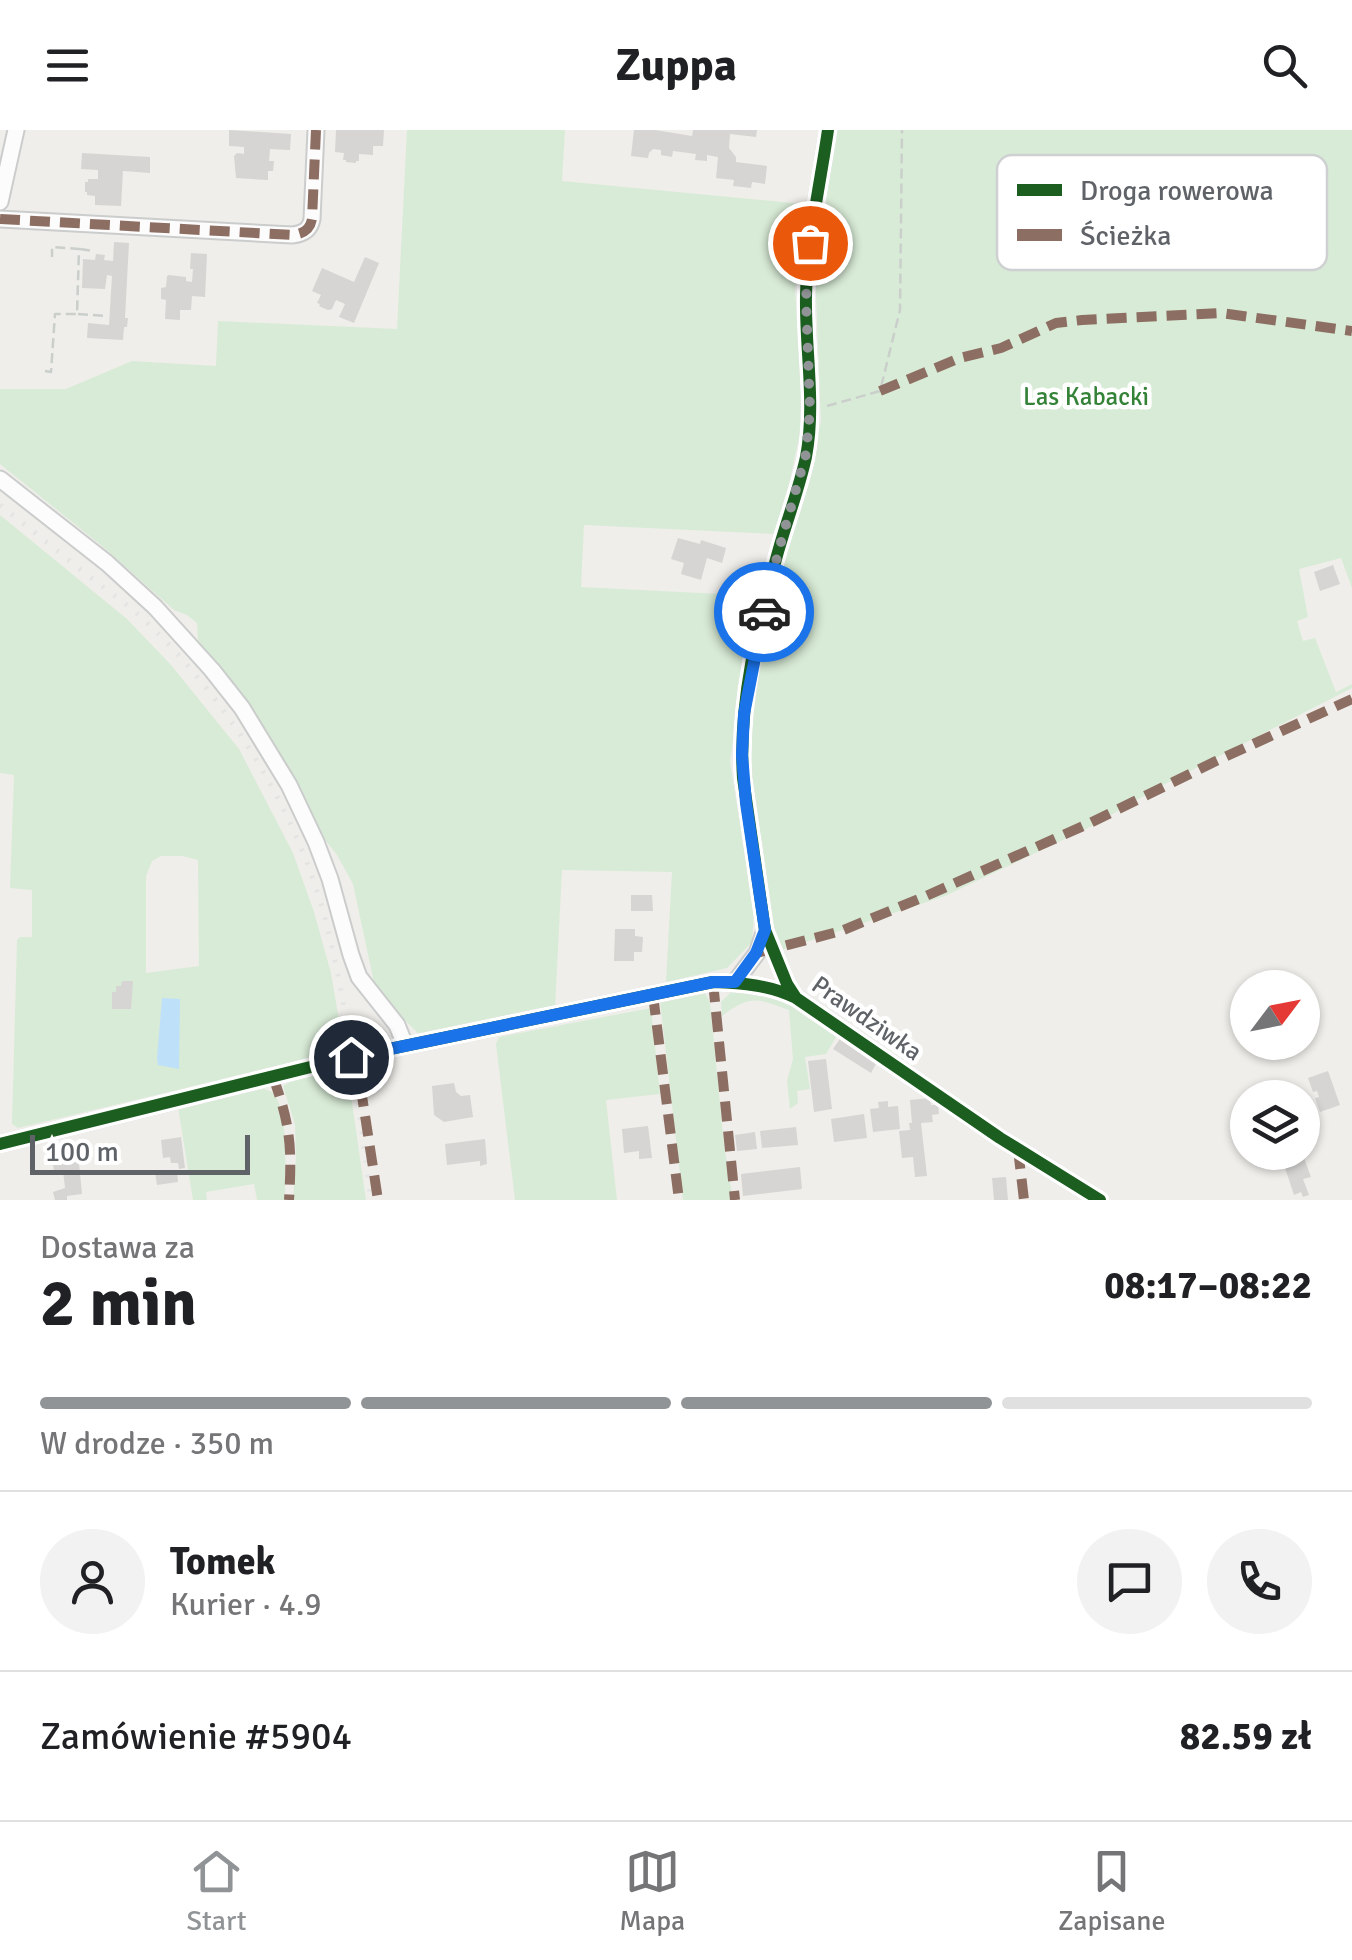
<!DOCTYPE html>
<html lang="pl">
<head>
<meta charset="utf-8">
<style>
	:root { --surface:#fff; --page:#f2f2f2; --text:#202124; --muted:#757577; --line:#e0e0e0; --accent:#919496 }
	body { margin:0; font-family:Signika,sans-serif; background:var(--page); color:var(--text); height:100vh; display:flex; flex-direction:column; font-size:38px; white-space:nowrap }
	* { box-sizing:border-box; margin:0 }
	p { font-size:32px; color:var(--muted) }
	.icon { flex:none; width:55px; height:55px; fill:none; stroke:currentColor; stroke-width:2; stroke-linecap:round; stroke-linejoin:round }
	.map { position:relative; height:1070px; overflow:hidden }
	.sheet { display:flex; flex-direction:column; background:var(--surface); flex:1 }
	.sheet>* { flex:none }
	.needle { width:65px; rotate:58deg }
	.tools { position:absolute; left:1230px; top:840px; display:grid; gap:20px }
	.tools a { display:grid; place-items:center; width:90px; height:90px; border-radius:50%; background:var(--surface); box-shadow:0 2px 8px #0004; font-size:50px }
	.scale { position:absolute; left:30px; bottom:25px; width:220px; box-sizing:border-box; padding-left:10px; border:5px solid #5f6368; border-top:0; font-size:28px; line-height:35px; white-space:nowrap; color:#5f6368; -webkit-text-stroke:8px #fff; paint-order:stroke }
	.pin { position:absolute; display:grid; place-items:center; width:85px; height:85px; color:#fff; margin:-42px; border:5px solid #fff; border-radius:50%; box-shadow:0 2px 10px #0007 }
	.courier { position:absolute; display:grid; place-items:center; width:100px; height:100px; margin:-50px; border:8px solid #1a73e8; border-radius:50%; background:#fff; color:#222; box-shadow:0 2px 12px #0007 }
	.head em { font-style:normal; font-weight:700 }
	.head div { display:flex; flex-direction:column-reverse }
	.head { display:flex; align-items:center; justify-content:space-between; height:170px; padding:0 40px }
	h1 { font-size:65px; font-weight:700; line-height:75px }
	.bar { display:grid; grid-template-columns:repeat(4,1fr); gap:15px 10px; align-content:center; height:120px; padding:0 40px }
	.bar i { height:12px; border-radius:8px; background:var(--line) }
	.bar .on { background:var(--accent) }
	.bar p { grid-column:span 4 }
	.line { display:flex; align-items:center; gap:25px; padding:0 40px; border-top:2px solid var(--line) }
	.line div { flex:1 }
	.round { display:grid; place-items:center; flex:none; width:105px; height:105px; border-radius:52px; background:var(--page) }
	header { display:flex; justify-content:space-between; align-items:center; height:130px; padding:0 40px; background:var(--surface); font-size:45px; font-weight:700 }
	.tabs { display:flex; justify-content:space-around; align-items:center; height:140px; border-top:2px solid var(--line); background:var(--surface); font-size:28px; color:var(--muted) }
	.tabs a { display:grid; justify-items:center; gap:5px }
	.tabs .on { color:var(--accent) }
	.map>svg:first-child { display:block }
	.green { fill:#d8ebd6; fill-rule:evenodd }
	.water { fill:#bfe0f9 }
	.building { fill:#d6d5d3 }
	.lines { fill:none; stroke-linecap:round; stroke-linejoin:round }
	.minor-casing { stroke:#cbcccc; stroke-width:19 }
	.path { stroke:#cacfcc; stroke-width:2.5; stroke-dasharray:10 5; stroke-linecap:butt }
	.minor { stroke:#fdfcfc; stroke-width:15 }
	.rail { stroke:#e4e4e4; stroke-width:5; stroke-dasharray:2.5 12; stroke-linecap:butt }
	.quiet { stroke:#8d6e63; stroke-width:10; stroke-dasharray:20 10; stroke-linecap:butt }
	.cycleway-casing { stroke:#fff; stroke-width:19 }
	.cycleway { stroke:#1b5e20; stroke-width:12 }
	.done { stroke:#919496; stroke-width:10; stroke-dasharray:0 18 }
	.route { stroke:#1a73e8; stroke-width:12 }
	.labels { text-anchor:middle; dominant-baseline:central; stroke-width:9; stroke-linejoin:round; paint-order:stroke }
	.park-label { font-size:25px; fill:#348238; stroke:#fff }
	.street-label { font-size:25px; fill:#5f6368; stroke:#fff }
	.key { fill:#fff; stroke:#cfd0d2; stroke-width:2.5 }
	.key-label { font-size:28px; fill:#5f6368 }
</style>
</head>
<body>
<header><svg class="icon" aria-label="menu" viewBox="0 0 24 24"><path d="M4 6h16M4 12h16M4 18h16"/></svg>Zuppa<svg class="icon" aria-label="search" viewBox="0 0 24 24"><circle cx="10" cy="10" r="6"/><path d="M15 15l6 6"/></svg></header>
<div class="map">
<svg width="1352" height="1070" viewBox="0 0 1352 1070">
	<rect width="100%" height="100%" fill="#efeeea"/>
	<!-- green -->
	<path class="green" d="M 407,0 L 565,0 L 562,51 L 803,74 L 795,159 L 803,270 L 799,308 L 789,354 L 775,404 L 584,395 L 581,457 L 760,466 L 741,552 L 730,632 L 754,782 L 752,812 L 727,838 L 666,852 L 672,742 L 562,740 L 555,878 L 421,906 L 376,862 L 353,754 L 337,725 L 322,706 L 268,604 L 198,510 L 197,493 L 187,485 L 174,480 L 102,416 L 0,334 L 0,259 L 66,259 L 132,231 L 216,236 L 218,191 L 397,199 Z
		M 831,0 L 1352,0 L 1352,458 L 1341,428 L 1299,439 L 1308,487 L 1297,491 L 1303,511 L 1315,508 L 1336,562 L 1352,554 L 1352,558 L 1161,656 L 1092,696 L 945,766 L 779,821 L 750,685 L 750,605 L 770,474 L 821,292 L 815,140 Z
		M 0,385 L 127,489 L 171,535 L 239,619 L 293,723 L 314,782 L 331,843 L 344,920 L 18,998 L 12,994 L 17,810 L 20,807 L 32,807 L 32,760 L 10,758 L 14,645 L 0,643 ZM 161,726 L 182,726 L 198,730 L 199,836 L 146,843 L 146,746 L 152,731 Z
		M 733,860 L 765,863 L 785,872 L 838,904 L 826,924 L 805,927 L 810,959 L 797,961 L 798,973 L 790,979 L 787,951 L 793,929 L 789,880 C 758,868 750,865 722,886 L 721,872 Z
		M 705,863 L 710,873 L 724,1015 L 733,1070 L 683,1070 L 660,871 Z
		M 651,878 L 660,964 L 606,970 L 617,1070 L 515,1070 L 496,914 L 499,907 Z
		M 347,937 L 366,1070 L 293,1070 L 296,1028 L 295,994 L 283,956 L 290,952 Z
		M 264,959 C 272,962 273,961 277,969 C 288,991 285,1044 285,1070 L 257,1070 L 254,1054 L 206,1062 L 207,1070 L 193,1070 L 178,977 Z"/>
	<!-- water -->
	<path class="water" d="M 162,868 L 180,869 L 179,939 L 158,935 L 157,928 Z"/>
	<!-- building -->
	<path class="building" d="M 229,0 L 291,4 L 290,20 L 270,19 L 269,31 L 274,31 L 273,41 L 268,41 L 268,50 L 236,48 L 234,26 L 237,23 L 244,24 L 244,17 L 229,16 Z
		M 336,0 L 384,0 L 383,16 L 373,16 L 373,25 L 359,24 L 359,31 L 356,31 L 356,33 L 346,32 L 346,30 L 343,30 L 344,23 L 335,22 Z
		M 634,0 L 655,0 L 692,6 L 693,0 L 757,0 L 756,7 L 730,4 L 729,18 L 736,27 L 736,32 L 767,36 L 765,54 L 752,52 L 751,58 L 733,56 L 734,50 L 716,48 L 718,27 L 707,25 L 707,31 L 695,30 L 696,24 L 673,21 L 672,27 L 661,25 L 661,20 L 653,19 L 649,23 L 648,28 L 631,26 Z
		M 82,23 L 150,27 L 150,43 L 123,41 L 121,76 L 95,75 L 95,66 L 87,65 L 87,62 L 85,62 L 85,52 L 88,52 L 88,49 L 98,49 L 98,40 L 81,39 Z
		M 114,112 L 129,113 L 125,188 L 128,188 L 127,197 L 124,197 L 123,210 L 87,208 L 88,193 L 109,195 L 112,146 L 107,145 L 105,159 L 82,158 L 83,129 L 95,130 L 96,124 L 105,125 L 104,130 L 113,131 Z
		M 191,123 L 207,124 L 205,167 L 192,166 L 191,180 L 180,180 L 180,190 L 165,189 L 166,170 L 161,169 L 161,158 L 166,157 L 167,146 L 169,145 L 186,147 L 186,151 L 192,152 L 193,139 L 190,139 Z
		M 365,127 L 379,133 L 354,193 L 339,187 L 345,174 L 336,170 L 332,179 L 328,180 L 319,176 L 320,174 L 317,173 L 321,165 L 312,161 L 322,138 L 354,152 Z
		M 678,408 L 700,414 L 701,410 L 726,418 L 722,433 L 707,428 L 701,450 L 681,444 L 684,433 L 671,429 Z
		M 1333,435 L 1340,454 L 1320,461 L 1314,442 Z
		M 631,765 L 652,765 L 653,781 L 631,781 Z
		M 615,799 L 635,799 L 635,806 L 643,807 L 642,822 L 634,822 L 634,831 L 614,831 Z
		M 122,851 L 133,851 L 131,879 L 112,879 L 112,862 L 116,862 L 116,856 L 121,856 Z
		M 840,909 L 877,932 L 871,943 L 833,919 Z
		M 826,929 L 832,979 L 814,982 L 808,931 Z
		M 1328,941 L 1340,975 L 1320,982 L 1315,968 L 1319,967 L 1317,961 L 1313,962 L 1308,948 Z
		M 454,953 L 456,962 L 461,966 L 470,965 L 473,987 L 444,992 L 434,985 L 432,956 Z
		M 930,968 L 931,975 L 938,975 L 939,984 L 932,985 L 933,992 L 921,993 L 927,1046 L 915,1047 L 913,1027 L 902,1028 L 899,1001 L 910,1000 L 909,993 L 912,993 L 910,970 Z
		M 888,971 L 888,977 L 898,976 L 900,999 L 873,1002 L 870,979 L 879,978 L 878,972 Z
		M 864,984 L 867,1008 L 834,1012 L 831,989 Z
		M 648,996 L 652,1028 L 639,1029 L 639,1021 L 624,1023 L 622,999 Z
		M 796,997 L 798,1015 L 762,1018 L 760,1001 Z
		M 755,1002 L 757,1019 L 737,1021 L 735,1005 Z
		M 181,1007 L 185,1038 L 179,1039 L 178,1033 L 171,1033 L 170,1027 L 163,1028 L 161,1010 Z
		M 485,1009 L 487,1034 L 480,1036 L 480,1031 L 447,1035 L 445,1014 Z
		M 78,1023 L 82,1064 L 67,1066 L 67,1070 L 55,1070 L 53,1062 L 65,1058 L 63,1041 L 54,1042 L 53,1035 L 62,1034 L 61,1025 Z
		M 1304,1028 L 1311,1047 L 1303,1049 L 1309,1065 L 1303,1067 L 1301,1062 L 1294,1065 L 1284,1035 Z
		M 800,1037 L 802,1059 L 743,1066 L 741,1044 Z
		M 164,1041 L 164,1043 L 177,1041 L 178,1052 L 157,1055 L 155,1042 Z
		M 1006,1047 L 1008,1070 L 994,1070 L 992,1048 Z"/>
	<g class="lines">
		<!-- minor casing -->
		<g class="minor-casing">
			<path id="minor" d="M 828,0 C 820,55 807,112 806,166 C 805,220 816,274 806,327 C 799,359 787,390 778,422 C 758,494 738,573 743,648 L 765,800 L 787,854 L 796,868 L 1000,1008 L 1100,1070
				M 0,72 L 16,0
				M 0,89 L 292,105 C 303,104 310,100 312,89 L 316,0
				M 0,349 L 107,433 L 155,477 L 212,540 L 242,578 L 289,655 L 316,712 L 330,749 L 351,825 L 359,847 L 397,895 L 405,915
				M 735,852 L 757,823 L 765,800
				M 0,1014 L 351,927 L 713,852 C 742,853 770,855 796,868"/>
		</g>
		<!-- path -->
		<path class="path" d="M 80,119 L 93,121
			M 78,184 L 106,186
			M 45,241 L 51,242 L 55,184 L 77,184 L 79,119 L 52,117 L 52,127
			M 827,276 L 880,261 L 900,180 L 902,0"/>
		<!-- minor -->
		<use href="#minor" class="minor"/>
		<!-- rail -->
		<path class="rail" d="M 0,375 C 32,400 63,426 95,451 C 111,463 128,475 143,489 C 226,566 298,682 326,792 C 349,883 358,977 371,1070"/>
		<!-- quiet -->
		<path class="quiet" d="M 0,89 L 292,105 C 303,104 310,100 312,89 L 316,0
			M 880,261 L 960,228 L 1001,218 L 1056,193 L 1082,190 L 1221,183 L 1352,201
			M 757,823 L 841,801 L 926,766 L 1090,693 L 1216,631 L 1352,569
			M 713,852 L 735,1070
			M 653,865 L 679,1070
			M 356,927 L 378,1070
			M 273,947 C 291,996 292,1019 289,1070
			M 1018,1019 L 1024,1070"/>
		<!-- cycleway casing -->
		<g class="cycleway-casing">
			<path id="cycleway" d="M 828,0 C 820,55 807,112 806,166 C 805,220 816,274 806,327 C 799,359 787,390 778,422 C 758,494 738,573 743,648 L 765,800 L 787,854 L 796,868 L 1000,1008 L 1100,1070
				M 0,1014 L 351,927 L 713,852 C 742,853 770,855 796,868"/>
		</g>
		<!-- cycleway -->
		<use href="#cycleway" class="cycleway"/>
	</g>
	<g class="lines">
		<!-- done -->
		<path class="done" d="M 764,482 L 778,423 L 806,324 L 810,280 L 806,169 L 810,113"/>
		<!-- route -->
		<path class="route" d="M 351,927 L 713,852 L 735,852 L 756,823 L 765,800 L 746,673 L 742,625 L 744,584 L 764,482"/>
	</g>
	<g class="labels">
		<!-- park labels -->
		<g class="park-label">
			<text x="1086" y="266">Las Kabacki</text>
		</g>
		<!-- street labels -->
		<g class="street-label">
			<text transform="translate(867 888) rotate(35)">Prawdziwka</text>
		</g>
	</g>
	<!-- legend -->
	<rect x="997" y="25" width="330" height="115" rx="15" class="key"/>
	<rect x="1017" y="54" width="45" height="12" fill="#1b5e20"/>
	<rect x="1017" y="99" width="45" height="12" fill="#8d6e63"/>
	<g class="key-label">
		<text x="1080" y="70">Droga rowerowa</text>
		<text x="1080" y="115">Ścieżka</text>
	</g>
</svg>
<div class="tools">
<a><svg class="needle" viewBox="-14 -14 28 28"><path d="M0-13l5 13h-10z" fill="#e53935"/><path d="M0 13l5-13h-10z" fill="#757577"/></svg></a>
<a><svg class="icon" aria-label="layers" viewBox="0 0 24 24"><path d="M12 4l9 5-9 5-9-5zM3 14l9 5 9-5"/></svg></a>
</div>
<div class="scale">100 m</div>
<div class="pin" style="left:810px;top:113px;background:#ea580c"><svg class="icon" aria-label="bag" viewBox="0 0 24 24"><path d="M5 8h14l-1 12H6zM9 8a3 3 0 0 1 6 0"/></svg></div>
<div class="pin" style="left:351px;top:927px;background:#1f2937"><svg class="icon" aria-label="home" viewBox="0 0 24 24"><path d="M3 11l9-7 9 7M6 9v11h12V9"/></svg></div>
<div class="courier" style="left:764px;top:482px"><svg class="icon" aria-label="car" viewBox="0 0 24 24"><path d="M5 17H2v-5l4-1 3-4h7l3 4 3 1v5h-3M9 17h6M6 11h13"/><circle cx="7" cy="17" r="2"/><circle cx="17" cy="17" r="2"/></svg></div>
</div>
<section class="sheet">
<div class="head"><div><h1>2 min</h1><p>Dostawa za</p></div><em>08:17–08:22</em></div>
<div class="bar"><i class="on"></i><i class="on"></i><i class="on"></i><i></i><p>W drodze · 350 m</p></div>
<div class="line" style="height:180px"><a class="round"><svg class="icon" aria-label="person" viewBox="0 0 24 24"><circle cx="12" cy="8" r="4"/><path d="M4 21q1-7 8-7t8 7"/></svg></a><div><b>Tomek</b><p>Kurier · 4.9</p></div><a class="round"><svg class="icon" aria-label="chat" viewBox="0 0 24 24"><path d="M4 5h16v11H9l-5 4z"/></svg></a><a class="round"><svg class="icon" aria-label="phone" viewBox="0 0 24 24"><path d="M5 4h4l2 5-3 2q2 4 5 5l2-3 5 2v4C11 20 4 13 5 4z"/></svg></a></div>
<div class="line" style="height:130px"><div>Zamówienie #5904</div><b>82.59 zł</b></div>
</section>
<nav class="tabs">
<a class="on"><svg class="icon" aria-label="home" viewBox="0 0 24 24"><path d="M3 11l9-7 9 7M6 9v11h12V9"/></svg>Start</a>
<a><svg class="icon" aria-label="map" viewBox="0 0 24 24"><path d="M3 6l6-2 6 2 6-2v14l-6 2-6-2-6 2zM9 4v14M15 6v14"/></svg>Mapa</a>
<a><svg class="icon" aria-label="saved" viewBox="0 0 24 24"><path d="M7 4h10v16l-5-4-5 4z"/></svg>Zapisane</a>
</nav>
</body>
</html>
